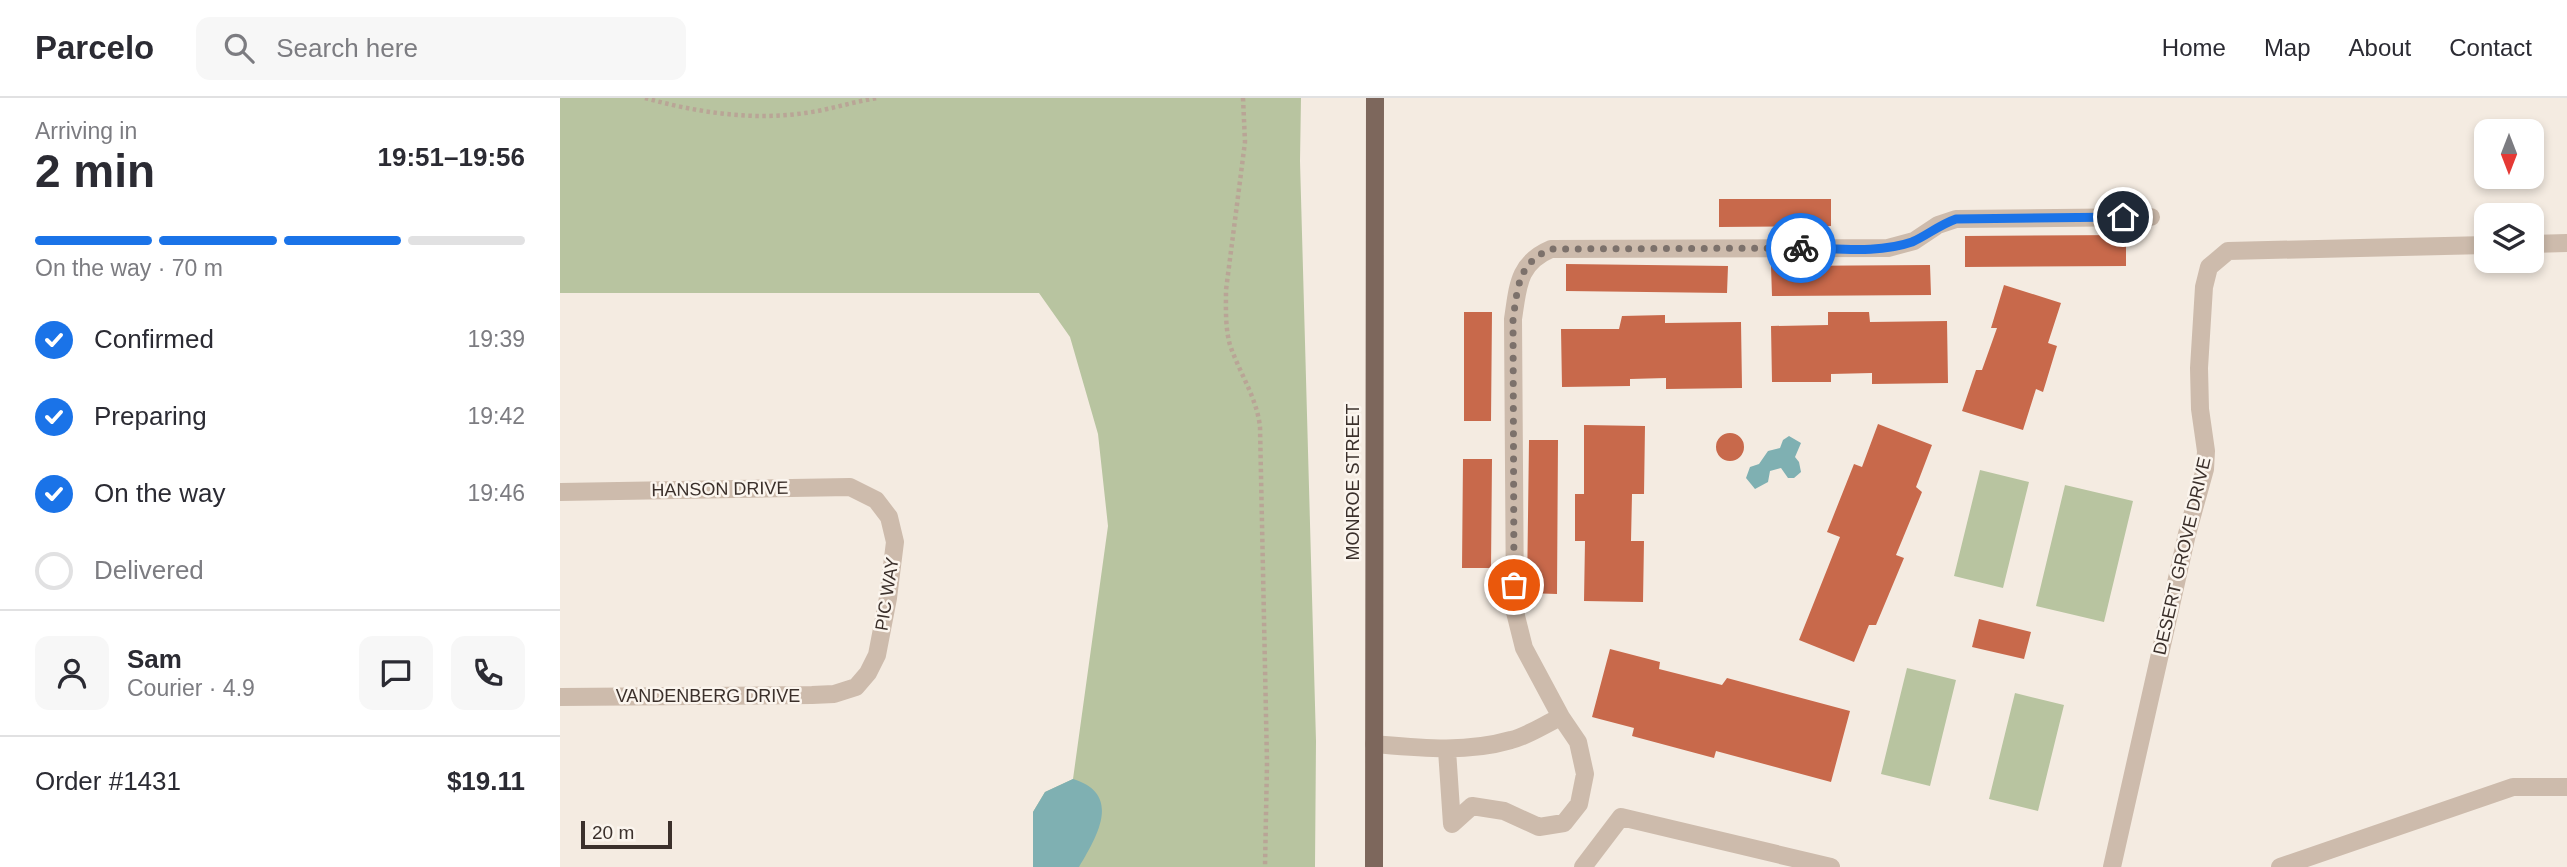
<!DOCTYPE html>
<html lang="en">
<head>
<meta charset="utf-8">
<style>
	:root { --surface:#fff; --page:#f7f7f7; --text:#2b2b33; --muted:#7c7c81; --line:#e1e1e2; --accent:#1a73e8 }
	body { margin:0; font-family:Helvetica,sans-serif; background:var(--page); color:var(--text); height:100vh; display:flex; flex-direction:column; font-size:26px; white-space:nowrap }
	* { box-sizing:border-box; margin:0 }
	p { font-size:23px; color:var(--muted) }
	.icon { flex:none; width:38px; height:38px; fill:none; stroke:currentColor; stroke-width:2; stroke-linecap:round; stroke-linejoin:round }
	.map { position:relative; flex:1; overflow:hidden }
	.side { display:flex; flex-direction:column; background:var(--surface); width:560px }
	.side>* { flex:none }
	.needle { width:46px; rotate:180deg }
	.tools { position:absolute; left:1914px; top:21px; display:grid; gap:14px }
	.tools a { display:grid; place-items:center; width:70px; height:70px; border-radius:14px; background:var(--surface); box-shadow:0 4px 10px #0003; font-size:35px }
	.scale { position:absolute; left:21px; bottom:18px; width:91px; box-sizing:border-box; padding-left:7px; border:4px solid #3b302b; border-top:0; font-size:19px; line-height:24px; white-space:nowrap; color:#3b302b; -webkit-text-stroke:5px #fbf5ee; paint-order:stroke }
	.pin { position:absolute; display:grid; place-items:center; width:60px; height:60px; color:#fff; margin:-30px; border:4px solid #fff; border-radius:50%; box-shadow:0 2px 7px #0007 }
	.courier { position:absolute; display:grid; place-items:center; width:70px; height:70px; margin:-35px; border:5px solid #1a73e8; border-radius:50%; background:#fff; color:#222; box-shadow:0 2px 9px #0007 }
	.overview em { font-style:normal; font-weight:700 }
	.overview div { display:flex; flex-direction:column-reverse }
	.overview { display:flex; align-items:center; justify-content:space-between; height:119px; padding:0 35px }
	h1 { font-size:46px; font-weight:700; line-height:52px }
	.bar { display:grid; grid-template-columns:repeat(4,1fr); gap:10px 7px; align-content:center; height:84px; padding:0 35px }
	.bar i { height:9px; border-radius:5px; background:var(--line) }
	.bar .active { background:var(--accent) }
	.bar p { grid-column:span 4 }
	.line { display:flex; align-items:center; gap:18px; padding:0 35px; border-top:2px solid var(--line) }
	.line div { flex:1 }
	.round { display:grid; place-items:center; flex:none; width:74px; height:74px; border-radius:14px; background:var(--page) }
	ol { padding:0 35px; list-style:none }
	li { display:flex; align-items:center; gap:21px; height:77px }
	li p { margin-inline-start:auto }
	li .icon { padding:7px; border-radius:50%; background:var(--accent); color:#fff; stroke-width:4 }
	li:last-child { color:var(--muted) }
	li i { width:38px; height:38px; border:4px solid var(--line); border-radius:50% }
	header { display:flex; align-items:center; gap:42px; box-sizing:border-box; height:98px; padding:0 35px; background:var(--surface); border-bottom:2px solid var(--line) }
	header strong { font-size:33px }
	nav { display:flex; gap:38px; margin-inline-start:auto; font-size:24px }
	.search { width:490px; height:63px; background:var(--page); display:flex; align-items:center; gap:18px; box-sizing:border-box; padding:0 24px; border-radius:14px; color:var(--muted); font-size:26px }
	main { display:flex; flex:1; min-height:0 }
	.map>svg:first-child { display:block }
	.green { fill:#b8c4a0 }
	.water { fill:#7fb0b2 }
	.building { fill:#c8694b }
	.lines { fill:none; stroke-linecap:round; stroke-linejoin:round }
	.path { stroke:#b9a596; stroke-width:4.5; stroke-dasharray:3.5 3.5; stroke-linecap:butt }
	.minor { stroke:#cdbbac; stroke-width:18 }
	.major { stroke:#7d675c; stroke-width:18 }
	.done { stroke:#7c716b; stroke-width:7; stroke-dasharray:0 12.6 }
	.route { stroke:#1a73e8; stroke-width:9 }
	.labels { text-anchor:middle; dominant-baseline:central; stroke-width:5; stroke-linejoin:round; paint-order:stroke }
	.street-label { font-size:18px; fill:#3b302b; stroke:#fbf5ee }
</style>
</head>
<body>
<header>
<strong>Parcelo</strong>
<div class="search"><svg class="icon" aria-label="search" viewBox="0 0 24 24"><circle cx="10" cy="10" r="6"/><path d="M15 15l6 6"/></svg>Search here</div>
<nav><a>Home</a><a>Map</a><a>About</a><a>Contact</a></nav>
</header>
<main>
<section class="side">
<div class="overview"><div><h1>2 min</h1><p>Arriving in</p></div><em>19:51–19:56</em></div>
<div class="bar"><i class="active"></i><i class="active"></i><i class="active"></i><i></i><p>On the way · 70 m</p></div>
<ol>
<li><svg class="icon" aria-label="check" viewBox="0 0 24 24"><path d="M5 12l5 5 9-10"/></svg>Confirmed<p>19:39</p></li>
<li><svg class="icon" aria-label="check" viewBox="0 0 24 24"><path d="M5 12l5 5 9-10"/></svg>Preparing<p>19:42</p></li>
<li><svg class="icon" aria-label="check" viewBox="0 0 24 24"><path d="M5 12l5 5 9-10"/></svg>On the way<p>19:46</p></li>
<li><i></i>Delivered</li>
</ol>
<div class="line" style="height:126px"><a class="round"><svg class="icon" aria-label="person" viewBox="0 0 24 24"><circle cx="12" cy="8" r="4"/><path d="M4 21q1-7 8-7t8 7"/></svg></a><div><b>Sam</b><p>Courier · 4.9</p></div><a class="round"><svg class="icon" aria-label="chat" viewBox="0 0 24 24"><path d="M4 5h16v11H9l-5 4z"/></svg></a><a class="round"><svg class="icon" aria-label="phone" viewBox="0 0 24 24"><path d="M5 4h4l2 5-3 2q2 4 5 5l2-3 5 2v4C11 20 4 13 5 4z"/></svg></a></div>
<div class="line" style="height:91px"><div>Order #1431</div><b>$19.11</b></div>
</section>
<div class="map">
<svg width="2007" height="769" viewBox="0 0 2007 769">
	<rect width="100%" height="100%" fill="#f4ebe1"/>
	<!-- green -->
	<path class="green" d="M 0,0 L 741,0 L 740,63 L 756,643 L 755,769 L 473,769 L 473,714 L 485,694 L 513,681 L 548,428 L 538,336 L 510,239 L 479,195 L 0,195 Z
		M 1420,372 L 1469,384 L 1443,490 L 1394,478 Z
		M 1505,387 L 1573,403 L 1544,524 L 1476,508 Z
		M 1347,570 L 1396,582 L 1370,688 L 1321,676 Z
		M 1455,595 L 1504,607 L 1478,713 L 1429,701 Z"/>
	<!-- water -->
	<path class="water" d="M 1229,338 L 1241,345 L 1235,359 L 1239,364 L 1241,374 L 1234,380 L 1228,380 L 1221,370 L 1210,373 L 1208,384 L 1195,391 L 1186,380 L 1190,369 L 1199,366 L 1208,353 L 1220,350 L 1223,342 Z
		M 513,681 C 562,696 538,737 519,769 L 473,769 L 473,714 L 485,694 Z"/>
	<!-- building -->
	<path class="building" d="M 1159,101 L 1271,101 L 1271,128 L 1159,129 Z
		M 1566,137 L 1566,168 L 1405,169 L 1405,138 Z
		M 1006,166 L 1168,168 L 1167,195 L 1006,193 Z
		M 1370,167 L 1371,197 L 1212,198 L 1211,168 Z
		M 1444,187 L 1501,205 L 1488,245 L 1497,248 L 1483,294 L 1476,291 L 1463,332 L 1402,313 L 1416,272 L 1422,272 L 1437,230 L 1431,230 Z
		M 904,214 L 932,214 L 931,323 L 904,323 Z
		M 1268,214 L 1309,214 L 1310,224 L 1387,223 L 1388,285 L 1312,286 L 1312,275 L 1271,276 L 1271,284 L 1212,284 L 1211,228 L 1268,227 Z
		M 1105,217 L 1105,225 L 1181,224 L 1182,290 L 1106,291 L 1106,280 L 1070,281 L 1070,288 L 1002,289 L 1001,231 L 1059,231 L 1062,218 Z
		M 1318,326 L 1372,347 L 1356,389 L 1362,394 L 1336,457 L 1344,460 L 1316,527 L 1309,527 L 1294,564 L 1239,542 L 1280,439 L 1267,434 L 1294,366 L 1302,369 Z
		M 1024,327 L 1085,328 L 1084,396 L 1072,396 L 1071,443 L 1084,443 L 1083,504 L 1024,503 L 1025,443 L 1015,443 L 1015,396 L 1024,396 Z
		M1156 349a14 14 0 1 1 28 0a14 14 0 1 1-28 0Z
		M 969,342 L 998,342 L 997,496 L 967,495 Z
		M 903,361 L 932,361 L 931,470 L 902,470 Z
		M 1419,521 L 1471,534 L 1464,561 L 1412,549 Z
		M 1050,551 L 1100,564 L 1099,571 L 1162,587 L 1167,580 L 1290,613 L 1271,684 L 1156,653 L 1154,660 L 1072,638 L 1074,630 L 1032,619 Z"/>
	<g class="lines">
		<!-- path -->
		<path class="path" d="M 85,0 C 135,14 193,23 245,15 C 270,12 294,3 319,0
			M 683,0 L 685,44 L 666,192 C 666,210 665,229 670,247 C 679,274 697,300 700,329 L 707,665 L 705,769"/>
		<!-- minor -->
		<path class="minor" d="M 1972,146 L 2007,145
			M 0,394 L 290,389 L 316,402 L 329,419 L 335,444 L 328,500 L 317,557 L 308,575 L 296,589 L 274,596 L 252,597 L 0,599
			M 814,646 C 860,650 906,655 951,642 C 968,638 985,626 1001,619
			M 887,652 L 892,726
			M 892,726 L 912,708 L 944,713 L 979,729 L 1004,725 L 1019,706 L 1025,676 L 1018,644 L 1001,619 L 964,550 L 955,514 L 953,221 C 958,188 958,165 991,151 L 1328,150 L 1354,143 L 1378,127 L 1396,121 L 1591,119
			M 1023,769 L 1061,719 L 1271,769
			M 1552,769 L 1627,436 L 1645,371 L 1646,353 L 1640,311 L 1639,270 L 1644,189 L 1649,169 L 1668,153 L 1927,147
			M 1720,769 L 1953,689 L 2007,689"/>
		<!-- major -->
		<path class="major" d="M 814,769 L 815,0"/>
	</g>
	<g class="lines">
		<!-- done -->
		<path class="done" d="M 954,487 L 953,221 C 958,188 958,165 991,151 L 1241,150"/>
		<!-- route -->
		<path class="route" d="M 1241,150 C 1276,150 1317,156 1352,144 C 1366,138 1379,127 1396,121 L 1563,119"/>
	</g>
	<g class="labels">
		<!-- street labels -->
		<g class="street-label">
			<text transform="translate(793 384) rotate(-90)">MONROE STREET</text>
			<text transform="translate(160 391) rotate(-1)">HANSON DRIVE</text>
			<text transform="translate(1622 458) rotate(-77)">DESERT GROVE DRIVE</text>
			<text transform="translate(327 496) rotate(-81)">PIC WAY</text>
			<text x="148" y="598">VANDENBERG DRIVE</text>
		</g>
	</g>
</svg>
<div class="tools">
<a><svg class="needle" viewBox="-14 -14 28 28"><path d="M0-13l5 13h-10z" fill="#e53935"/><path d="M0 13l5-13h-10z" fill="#7c7c81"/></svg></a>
<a><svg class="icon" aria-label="layers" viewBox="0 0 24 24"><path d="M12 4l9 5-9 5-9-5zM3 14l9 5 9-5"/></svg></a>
</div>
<div class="scale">20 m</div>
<div class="pin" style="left:954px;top:487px;background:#ea580c"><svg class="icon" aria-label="bag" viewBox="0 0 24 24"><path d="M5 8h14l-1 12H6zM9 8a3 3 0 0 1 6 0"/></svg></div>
<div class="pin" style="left:1563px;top:119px;background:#1f2937"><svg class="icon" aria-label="home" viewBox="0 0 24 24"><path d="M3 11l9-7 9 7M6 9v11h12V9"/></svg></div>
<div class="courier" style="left:1241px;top:150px"><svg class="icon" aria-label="bike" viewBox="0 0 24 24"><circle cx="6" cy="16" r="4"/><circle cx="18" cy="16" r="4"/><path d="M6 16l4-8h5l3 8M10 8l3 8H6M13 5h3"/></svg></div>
</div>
</main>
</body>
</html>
